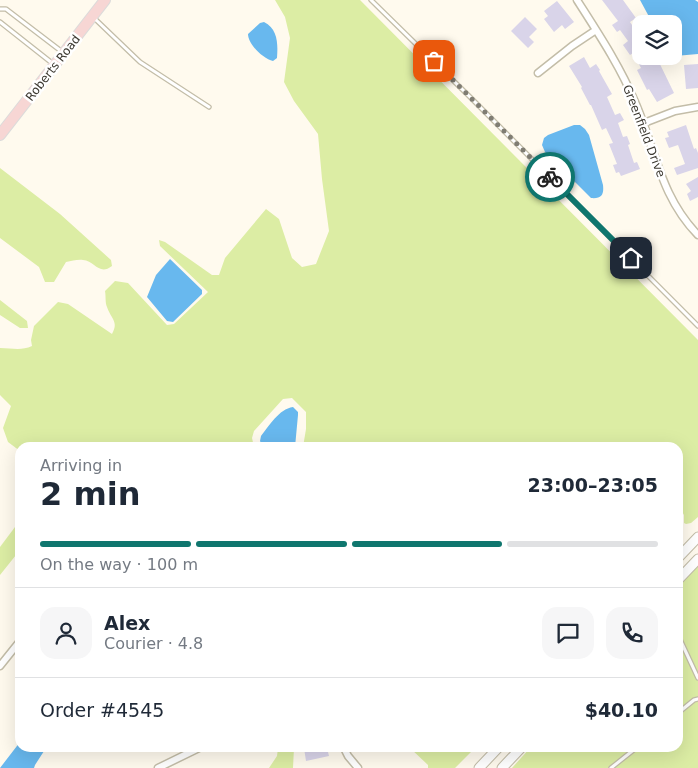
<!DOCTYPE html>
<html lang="en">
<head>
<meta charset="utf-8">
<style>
	:root { --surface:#fff; --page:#f6f6f7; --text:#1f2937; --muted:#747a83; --line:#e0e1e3; --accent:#0f766e }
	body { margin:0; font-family:"DejaVu Sans",sans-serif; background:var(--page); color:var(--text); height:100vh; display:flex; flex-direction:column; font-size:19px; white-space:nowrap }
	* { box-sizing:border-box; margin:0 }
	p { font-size:16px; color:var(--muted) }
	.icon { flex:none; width:28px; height:28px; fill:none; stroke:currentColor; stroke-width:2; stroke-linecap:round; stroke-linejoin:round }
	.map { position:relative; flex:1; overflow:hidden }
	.sheet { position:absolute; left:15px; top:442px; width:668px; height:310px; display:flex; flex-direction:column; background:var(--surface); border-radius:15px; box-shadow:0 5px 20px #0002 }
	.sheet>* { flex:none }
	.controls { position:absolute; left:632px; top:15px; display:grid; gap:10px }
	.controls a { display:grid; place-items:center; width:50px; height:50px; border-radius:10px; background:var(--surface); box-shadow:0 5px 20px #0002; font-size:25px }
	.pin { position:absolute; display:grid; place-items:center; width:42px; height:42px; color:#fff; margin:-21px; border-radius:10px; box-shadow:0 2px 8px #0006 }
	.courier { position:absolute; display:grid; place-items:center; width:50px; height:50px; margin:-25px; border:4px solid #0f766e; border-radius:50%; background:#fff; color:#222; box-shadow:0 1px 6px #0007 }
	.summary em { font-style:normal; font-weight:700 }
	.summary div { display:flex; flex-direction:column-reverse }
	.summary { display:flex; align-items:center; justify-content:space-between; height:85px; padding:0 25px }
	h1 { font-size:32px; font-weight:700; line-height:38px }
	.bar { display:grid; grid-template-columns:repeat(4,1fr); gap:8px 5px; align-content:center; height:60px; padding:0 25px }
	.bar i { height:6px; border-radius:4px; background:var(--line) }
	.bar .current { background:var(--accent) }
	.bar p { grid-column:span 4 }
	.line { display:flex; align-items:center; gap:12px; padding:0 25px; border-top:1px solid var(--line) }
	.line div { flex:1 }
	.round { display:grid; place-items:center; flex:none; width:52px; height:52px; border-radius:15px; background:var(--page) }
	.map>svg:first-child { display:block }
	.green { fill:#dceda4 }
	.water { fill:#68b8ee }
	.building { fill:#d9d4e9 }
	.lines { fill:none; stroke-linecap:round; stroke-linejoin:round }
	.lane-casing { stroke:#c3bda8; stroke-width:5.5 }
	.street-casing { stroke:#c3bda8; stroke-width:9 }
	.secondary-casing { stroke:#c3bda8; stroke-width:11 }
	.primary-casing { stroke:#dcdbda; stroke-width:12 }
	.lane { stroke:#fff; stroke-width:3 }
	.street { stroke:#fff; stroke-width:6 }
	.secondary { stroke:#fff; stroke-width:9 }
	.primary { stroke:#f7d6d4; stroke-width:10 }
	.done { stroke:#807d73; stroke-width:5; stroke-dasharray:0 9 }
	.route { stroke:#0f766e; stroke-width:6 }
	.labels { text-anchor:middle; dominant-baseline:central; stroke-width:5; stroke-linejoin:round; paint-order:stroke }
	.street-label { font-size:12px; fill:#3c3931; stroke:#fff }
</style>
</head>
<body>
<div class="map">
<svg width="698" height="768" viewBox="0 0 698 768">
	<rect width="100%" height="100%" fill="#fffaee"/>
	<!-- green -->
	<path class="green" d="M 275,0 L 360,0 L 698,340 L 698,517 L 691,523 L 686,524 L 684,523 L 684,515 L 678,505 L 678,448 L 303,447 L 306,429 L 306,412 L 292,398 L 283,399 L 254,431 L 252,438 L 254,447 L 20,448 L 20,451 L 8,442 L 3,428 L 11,406 L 0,395 L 0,348 C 12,348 21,351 32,346 L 31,340 L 34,326 L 58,302 L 68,304 L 112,334 C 119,321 111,319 107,307 C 105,303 106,296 105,291 L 115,281 L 128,283 L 167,325 L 174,324 L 208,292 L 160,246 L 159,240 L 165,242 L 212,275 L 219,275 L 225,258 L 266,209 L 279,219 L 292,258 L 302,267 L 316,264 L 329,231 L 322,179 L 318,134 L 294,101 L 284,82 L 290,38 L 285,17 Z
		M 0,168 L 60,214 L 111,260 L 112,266 C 99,276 95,261 83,260 C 78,259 72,261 66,262 L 54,282 L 45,282 L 39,267 L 0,238 Z
		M 0,300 L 27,321 L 28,328 L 20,328 L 0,315 Z
		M 20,496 L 20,550 L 0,575 L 0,547 L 15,527 L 17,511 L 16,501 Z
		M 698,564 L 698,768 L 512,768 L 530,748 L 678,748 L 678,586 Z
		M 278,748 L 294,748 L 293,768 L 269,768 L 277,756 Z
		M 410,748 L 475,748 L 455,768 L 428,768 L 428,765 Z"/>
	<!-- water -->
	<path class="water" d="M 640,0 L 695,0 L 698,2 L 698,54 L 675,56 L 674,55 L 674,24 L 653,24 Z
		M 264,22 C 278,29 278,44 277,58 L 273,61 C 263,59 248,44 248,34 L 260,23 Z
		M 574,125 L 580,125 L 585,129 L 589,135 L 603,185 C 604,194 602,199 591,198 L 545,152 L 542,145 L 544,138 L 548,135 Z
		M 170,259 L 202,290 L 202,294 L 173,322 L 167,321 L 147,297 L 156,275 Z
		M 293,407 L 298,412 L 298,415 L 295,447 L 263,447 L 260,441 L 261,436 C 269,426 279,409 293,407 Z
		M 20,742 L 20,748 L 46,748 L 35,765 L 34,768 L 0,768 Z"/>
	<!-- building -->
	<path class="building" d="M 602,0 L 623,0 L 636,18 L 630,22 L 641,38 L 641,56 L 656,56 L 674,93 L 657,102 L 649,89 L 647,90 L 637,70 L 641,68 L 633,53 L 630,55 L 623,45 L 628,41 L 620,30 L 617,32 L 612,25 L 618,21 Z
		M 557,1 L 574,22 L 565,29 L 562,25 L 554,32 L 544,19 L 548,16 L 544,11 Z
		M 525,17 L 537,29 L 529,37 L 534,42 L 528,48 L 511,31 Z
		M 584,57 L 590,68 L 596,64 L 600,70 L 599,71 L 612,94 L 607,97 L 615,115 L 620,113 L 624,120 L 618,123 L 623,137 L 627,136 L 630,144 L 628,145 L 634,163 L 637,162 L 640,169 L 621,176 L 619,172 L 616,173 L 613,165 L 617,164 L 609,144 L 613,143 L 606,128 L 602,130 L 591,105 L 590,105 L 581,88 L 582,87 L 569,66 Z
		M 698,64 L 698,88 L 686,89 L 684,65 Z
		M 686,125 L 694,149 L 696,148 L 698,153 L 698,168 L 677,175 L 674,168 L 685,164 L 678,145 L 669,148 L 665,138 L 669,137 L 667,132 Z
		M 698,177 L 698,197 L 690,201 L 687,194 L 691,191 L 686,184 Z
		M 304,748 L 327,748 L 329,756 L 306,761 Z"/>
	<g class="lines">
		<!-- lane casing -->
		<g class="lane-casing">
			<path id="lane" d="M 371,0 L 469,96 L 698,326
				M 0,9 L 6,9 L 61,51
				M 93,17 L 140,62 L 209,107
				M 0,22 L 52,63
				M 678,635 L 698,678
				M 678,713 L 694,700 L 698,699
				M 611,768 L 636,748"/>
		</g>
		<!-- street casing -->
		<g class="street-casing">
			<path id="street" d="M 577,0 C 598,33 620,66 635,102 C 656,150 660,196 698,235
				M 538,73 L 572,46 L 596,30
				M 644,123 L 675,111 L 698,107
				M 0,666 L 20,641
				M 344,748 L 348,756 L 358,768
				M 158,768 L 199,748"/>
		</g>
		<!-- secondary casing -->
		<g class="secondary-casing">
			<path id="secondary" d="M 678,558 L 698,537
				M 678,580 L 698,559
				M 479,768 L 498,748
				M 502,768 L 521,748"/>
		</g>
		<!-- primary casing -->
		<g class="primary-casing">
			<path id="primary" d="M 0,135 L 105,0"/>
		</g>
		<!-- lane -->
		<use href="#lane" class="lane"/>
		<!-- street -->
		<use href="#street" class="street"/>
		<!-- secondary -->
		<use href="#secondary" class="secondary"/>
		<!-- primary -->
		<use href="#primary" class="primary"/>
	</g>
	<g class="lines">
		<!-- done -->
		<path class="done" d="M 434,61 L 550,177"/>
		<!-- route -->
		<path class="route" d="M 550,177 L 631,258"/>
	</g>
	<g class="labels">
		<!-- street labels -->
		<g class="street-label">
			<text transform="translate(53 68) rotate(-52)">Roberts Road</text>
			<text transform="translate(644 131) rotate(69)">Greenfield Drive</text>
		</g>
	</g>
</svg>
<div class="controls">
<a><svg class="icon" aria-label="layers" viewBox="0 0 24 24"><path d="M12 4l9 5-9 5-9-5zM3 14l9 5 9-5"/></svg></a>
</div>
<div class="pin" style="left:434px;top:61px;background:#ea580c"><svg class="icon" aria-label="bag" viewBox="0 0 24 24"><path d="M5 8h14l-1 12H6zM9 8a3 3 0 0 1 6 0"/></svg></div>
<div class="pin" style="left:631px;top:258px;background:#1f2937"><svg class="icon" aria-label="home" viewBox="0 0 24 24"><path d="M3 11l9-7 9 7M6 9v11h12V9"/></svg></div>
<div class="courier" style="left:550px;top:177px"><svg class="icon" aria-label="bike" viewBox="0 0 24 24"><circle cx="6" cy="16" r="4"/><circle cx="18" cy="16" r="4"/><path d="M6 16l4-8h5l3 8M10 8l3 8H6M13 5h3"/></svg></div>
<section class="sheet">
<div class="summary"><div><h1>2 min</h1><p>Arriving in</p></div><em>23:00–23:05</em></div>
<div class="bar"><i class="current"></i><i class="current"></i><i class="current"></i><i></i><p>On the way · 100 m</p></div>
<div class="line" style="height:90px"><a class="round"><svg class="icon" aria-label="person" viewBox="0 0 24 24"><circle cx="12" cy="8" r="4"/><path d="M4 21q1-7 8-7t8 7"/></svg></a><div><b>Alex</b><p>Courier · 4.8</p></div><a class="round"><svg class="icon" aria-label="chat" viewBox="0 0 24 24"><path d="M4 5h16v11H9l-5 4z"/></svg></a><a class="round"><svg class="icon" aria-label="phone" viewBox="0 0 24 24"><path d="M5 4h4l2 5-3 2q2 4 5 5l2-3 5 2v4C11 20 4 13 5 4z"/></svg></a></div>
<div class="line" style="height:65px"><div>Order #4545</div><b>$40.10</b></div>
</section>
</div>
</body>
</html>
